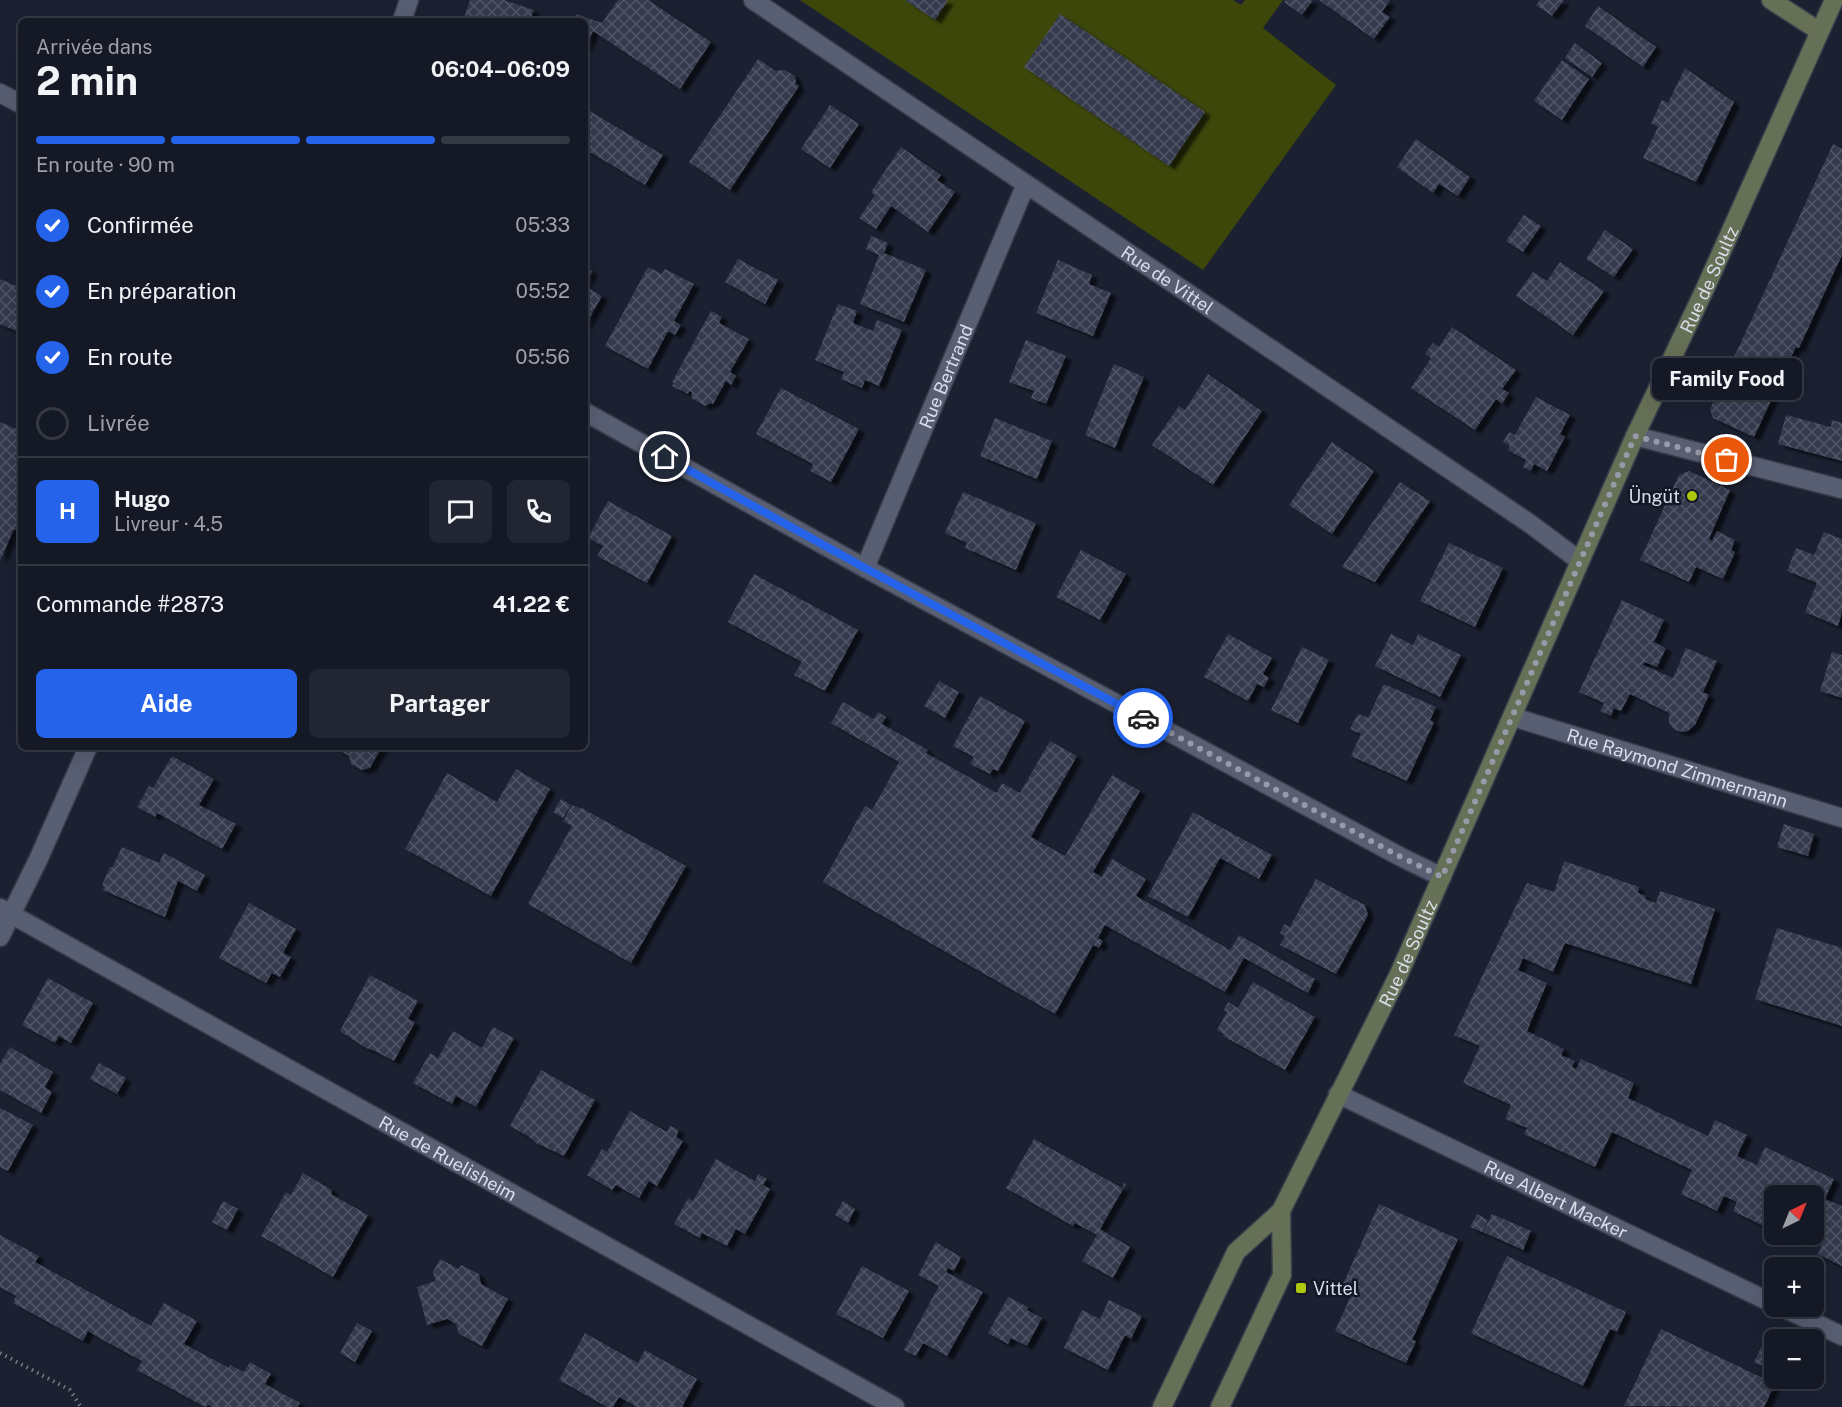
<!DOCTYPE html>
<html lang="fr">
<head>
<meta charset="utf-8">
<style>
	:root { --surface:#151926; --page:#222632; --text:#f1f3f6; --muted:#9da0a7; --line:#343843; --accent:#2563eb }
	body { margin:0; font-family:"Public Sans",sans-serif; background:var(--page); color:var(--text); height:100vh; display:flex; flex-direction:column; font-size:22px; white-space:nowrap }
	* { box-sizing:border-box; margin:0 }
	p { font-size:20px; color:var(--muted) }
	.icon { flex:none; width:33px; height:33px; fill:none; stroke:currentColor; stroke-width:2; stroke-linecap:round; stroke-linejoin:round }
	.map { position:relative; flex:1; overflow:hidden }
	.panel { position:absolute; left:18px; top:18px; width:570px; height:732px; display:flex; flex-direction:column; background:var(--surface); border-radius:9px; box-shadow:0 6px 24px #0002,0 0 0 2px var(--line) }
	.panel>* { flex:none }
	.needle { width:39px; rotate:43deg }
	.fabs { position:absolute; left:1764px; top:1185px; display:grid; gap:12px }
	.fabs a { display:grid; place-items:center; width:60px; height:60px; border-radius:9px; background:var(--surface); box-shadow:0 6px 24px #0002,0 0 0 2px var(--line); font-size:30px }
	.pin { position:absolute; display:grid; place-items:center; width:51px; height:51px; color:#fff; margin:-26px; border:3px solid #fff; border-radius:50%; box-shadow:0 2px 6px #0007 }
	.courier { position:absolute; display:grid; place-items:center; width:60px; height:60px; margin:-30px; border:4px solid #2563eb; border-radius:50%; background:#fff; color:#222; box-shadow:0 2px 8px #0007 }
	.bubble { position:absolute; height:42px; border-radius:9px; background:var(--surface); box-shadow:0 6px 24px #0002,0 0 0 2px var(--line); font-size:20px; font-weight:700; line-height:42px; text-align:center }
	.summary em { font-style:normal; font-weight:700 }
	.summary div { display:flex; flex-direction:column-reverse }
	.summary { display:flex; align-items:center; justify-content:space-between; height:102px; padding:0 18px }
	h1 { font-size:39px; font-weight:700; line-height:45px }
	.bar { display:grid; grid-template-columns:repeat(4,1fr); gap:9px 6px; align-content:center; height:72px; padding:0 18px }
	.bar i { height:8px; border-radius:4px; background:var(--line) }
	.bar .current { background:var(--accent) }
	.bar p { grid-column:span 4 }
	.line { display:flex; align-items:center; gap:15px; padding:0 18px; border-top:2px solid var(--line) }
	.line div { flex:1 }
	.round { display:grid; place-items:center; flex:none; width:63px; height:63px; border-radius:9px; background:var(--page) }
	ol { padding:0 18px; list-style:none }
	li { display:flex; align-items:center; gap:18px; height:66px }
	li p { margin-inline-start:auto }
	li .icon { padding:6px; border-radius:50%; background:var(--accent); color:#fff; stroke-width:4 }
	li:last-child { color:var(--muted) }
	li i { width:33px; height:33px; border:3px solid var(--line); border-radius:50% }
	.primary-button { display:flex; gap:12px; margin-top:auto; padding:12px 18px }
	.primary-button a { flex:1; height:69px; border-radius:9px; background:var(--accent); color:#fff; font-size:24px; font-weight:700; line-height:69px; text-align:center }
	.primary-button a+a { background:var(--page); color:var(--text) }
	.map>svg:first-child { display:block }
	.grass { fill:#3d470a }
	.building { fill:url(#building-cross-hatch); filter:url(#shadow) }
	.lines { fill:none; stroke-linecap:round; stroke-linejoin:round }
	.street-casing { stroke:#393d4b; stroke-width:21 }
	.secondary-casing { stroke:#393d4b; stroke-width:21 }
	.path { stroke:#767b89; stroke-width:4; stroke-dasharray:1.5 4.5; stroke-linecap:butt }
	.street { stroke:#595f73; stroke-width:18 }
	.secondary { stroke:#667056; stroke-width:18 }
	.done { stroke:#979ba9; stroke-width:6; stroke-dasharray:0 10.8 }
	.route { stroke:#2563eb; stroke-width:8 }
	.poi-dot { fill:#adc60f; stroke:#131728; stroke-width:2 }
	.labels { text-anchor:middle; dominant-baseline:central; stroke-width:5; stroke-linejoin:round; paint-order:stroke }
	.street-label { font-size:18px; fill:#d9dde9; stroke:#131728 }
	.poi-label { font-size:18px; fill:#d9dde9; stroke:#131728; text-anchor:end }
</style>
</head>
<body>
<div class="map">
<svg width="1842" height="1407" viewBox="0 0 1842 1407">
	<defs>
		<pattern id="building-cross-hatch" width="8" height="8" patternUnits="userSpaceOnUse" patternTransform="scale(1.5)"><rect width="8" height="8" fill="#353b4d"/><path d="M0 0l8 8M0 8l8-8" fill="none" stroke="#525767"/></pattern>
		<filter id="shadow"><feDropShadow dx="6" dy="4" stdDeviation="1.5" flood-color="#0009"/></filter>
	</defs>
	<rect width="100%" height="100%" fill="#1c2132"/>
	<!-- grass -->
	<path class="grass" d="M 800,0 L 1233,0 L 1241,5 L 1245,0 L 1283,0 L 1263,28 L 1336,85 L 1203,270 Z"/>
	<!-- building -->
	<path class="building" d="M 470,0 L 504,0 L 534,10 L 530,21 L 463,21 Z
		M 618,0 L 648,0 L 711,42 L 680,89 L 593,31 L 585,50 L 585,21 L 573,21 L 576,14 L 602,23 Z
		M 905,0 L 948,0 L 935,20 Z
		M 1286,0 L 1313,0 L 1302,15 L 1284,2 Z
		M 1319,0 L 1390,0 L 1382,12 L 1390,17 L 1374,39 Z
		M 1540,0 L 1564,0 L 1552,16 L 1536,5 Z
		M 1598,6 L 1656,47 L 1643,67 L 1585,26 Z
		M 1060,14 L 1205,112 L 1169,166 L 1024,67 Z
		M 1575,43 L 1602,63 L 1592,77 L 1565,58 Z
		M 758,59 L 776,71 L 785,70 L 795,76 L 796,84 L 799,86 L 730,190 L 689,162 Z
		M 1562,60 L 1589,79 L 1562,120 L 1534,101 Z
		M 1685,68 L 1734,102 L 1696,182 L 1643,158 L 1658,127 L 1651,123 L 1662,100 L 1668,103 Z
		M 830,105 L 859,124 L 830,168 L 801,149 Z
		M 585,108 L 663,155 L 645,185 L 585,149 Z
		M 1416,139 L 1470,177 L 1458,196 L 1439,184 L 1433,193 L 1397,167 Z
		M 1833,144 L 1842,149 L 1842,255 L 1799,348 L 1796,347 L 1789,361 L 1796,363 L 1783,391 L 1777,388 L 1754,437 L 1713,418 L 1710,409 Z
		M 901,147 L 941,175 L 937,180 L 955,192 L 928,232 L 891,206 L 876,229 L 859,218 L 875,195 L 871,192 Z
		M 1524,215 L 1541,226 L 1523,252 L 1506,241 Z
		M 1605,230 L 1633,249 L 1614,277 L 1586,259 Z
		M 871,236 L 888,243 L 884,253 L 926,270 L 904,322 L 860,304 L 879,255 L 866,249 Z
		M 738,259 L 778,280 L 765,304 L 725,282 Z
		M 1058,260 L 1092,275 L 1089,284 L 1111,293 L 1093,336 L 1036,313 Z
		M 1560,262 L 1604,291 L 1573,335 L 1516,296 L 1533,272 L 1547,281 Z
		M 585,267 L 592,271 L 585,285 Z
		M 648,267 L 662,274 L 665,269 L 694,284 L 674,321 L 681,325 L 675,335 L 668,331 L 648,369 L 605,346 Z
		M 0,279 L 21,288 L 21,333 L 0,324 Z
		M 585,286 L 602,296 L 585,326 Z
		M 838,304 L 857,311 L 853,323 L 873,331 L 877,320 L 902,330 L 879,386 L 865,380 L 862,388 L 841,379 L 844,372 L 815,360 Z
		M 711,311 L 722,317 L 719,323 L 749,339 L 730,372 L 736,376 L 731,385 L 726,381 L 713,404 L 711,403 L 705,406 L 691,398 L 692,392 L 689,391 L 688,394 L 672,386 L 674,383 L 672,382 Z
		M 1452,327 L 1516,370 L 1502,389 L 1509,393 L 1502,404 L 1496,399 L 1475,430 L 1411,388 L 1431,358 L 1425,354 L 1433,343 L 1439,347 Z
		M 1026,340 L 1066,356 L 1046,404 L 1031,398 L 1034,391 L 1009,382 Z
		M 1114,364 L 1144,377 L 1115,448 L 1085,435 Z
		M 1208,374 L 1262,411 L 1213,485 L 1152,445 L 1179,406 L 1185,410 Z
		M 781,388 L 859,429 L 831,482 L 810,471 L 813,464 L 756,434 Z
		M 1536,397 L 1570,415 L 1560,434 L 1565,437 L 1547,471 L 1534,464 L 1531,471 L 1523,467 L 1526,460 L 1508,450 L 1510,446 L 1503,442 L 1509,432 L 1515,435 Z
		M 1786,415 L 1831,427 L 1832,420 L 1842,423 L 1842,461 L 1778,444 Z
		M 995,418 L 1052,441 L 1037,479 L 980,456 Z
		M 0,422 L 21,431 L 21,532 L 14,529 L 0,561 Z
		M 1332,442 L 1374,471 L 1332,534 L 1289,505 Z
		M 1689,471 L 1730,490 L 1709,539 L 1712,541 L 1717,531 L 1735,540 L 1731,550 L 1735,552 L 1723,579 L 1696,567 L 1689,582 L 1640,560 L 1679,475 Z
		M 1400,482 L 1430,501 L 1375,582 L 1342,567 Z
		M 963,492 L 1036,523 L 1016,570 L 965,548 L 967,543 L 945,533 Z
		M 608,501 L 672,536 L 647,583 L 597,556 L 603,546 L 588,538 Z
		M 1824,532 L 1842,539 L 1842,612 L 1838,626 L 1805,612 L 1817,583 L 1787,571 L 1796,548 L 1814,555 Z
		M 1449,543 L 1503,568 L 1475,627 L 1420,601 Z
		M 1081,550 L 1126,574 L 1100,620 L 1056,597 Z
		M 754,574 L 858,630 L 825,691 L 794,675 L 802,662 L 728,622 Z
		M 1622,600 L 1664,620 L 1654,642 L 1666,648 L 1657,667 L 1645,662 L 1643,665 L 1673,678 L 1686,648 L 1717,661 L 1703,692 L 1709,695 L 1695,725 L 1688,731 L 1683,732 L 1675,730 L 1669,723 L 1669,713 L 1630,694 L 1621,711 L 1614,708 L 1611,716 L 1600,711 L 1604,703 L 1579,692 Z
		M 1228,634 L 1272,658 L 1263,674 L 1269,678 L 1264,687 L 1257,684 L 1248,701 L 1204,677 Z
		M 1391,634 L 1413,645 L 1418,634 L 1461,655 L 1440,697 L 1375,666 Z
		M 1302,647 L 1329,660 L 1298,723 L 1271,710 Z
		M 1832,652 L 1842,655 L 1842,698 L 1820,691 Z
		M 939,681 L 959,692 L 945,718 L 924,706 Z
		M 1384,684 L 1436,707 L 1430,720 L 1434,722 L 1407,781 L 1351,756 L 1361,734 L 1350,729 L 1358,714 L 1368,718 Z
		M 980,696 L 1025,721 L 998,771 L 993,769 L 990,774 L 970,764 L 974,757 L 953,746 Z
		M 843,702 L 874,719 L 878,712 L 886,717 L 882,724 L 928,750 L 926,753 L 997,793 L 1002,783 L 1020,793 L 1050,741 L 1077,756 L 1031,837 L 1065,856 L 1112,775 L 1140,791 L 1093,872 L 1102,877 L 1112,859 L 1146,879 L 1136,896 L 1230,950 L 1239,935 L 1315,979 L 1308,993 L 1244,958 L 1225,992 L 1105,925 L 1098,938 L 1103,941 L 1099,948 L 1093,945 L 1055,1014 L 823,882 L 865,806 L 872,810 L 899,762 L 831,723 Z
		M 334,747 L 382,747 L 370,768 L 362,770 L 351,764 L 349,756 Z
		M 172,756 L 214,779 L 199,805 L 236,824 L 222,849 L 157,813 L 155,817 L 137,807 L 149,786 L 153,788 Z
		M 516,769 L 550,789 L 491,896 L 405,849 L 447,773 L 497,802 Z
		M 561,799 L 571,805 L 563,818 L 553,812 Z
		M 572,805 L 581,809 L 582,808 L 686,866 L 631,963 L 528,904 L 572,826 L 563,821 Z
		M 1193,812 L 1272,855 L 1259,879 L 1220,858 L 1188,917 L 1148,896 Z
		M 1784,824 L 1814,834 L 1808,856 L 1777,847 Z
		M 122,847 L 159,863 L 164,853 L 205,875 L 197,891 L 178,881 L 165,917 L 103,890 L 104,886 L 102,885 L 110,867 L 112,868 Z
		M 1564,861 L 1639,887 L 1638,893 L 1646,896 L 1645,899 L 1656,903 L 1660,891 L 1715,909 L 1691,984 L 1565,943 L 1553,972 L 1523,958 L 1518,970 L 1547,983 L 1527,1031 L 1564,1049 L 1561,1055 L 1575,1061 L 1572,1067 L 1576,1069 L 1581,1059 L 1634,1083 L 1628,1098 L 1708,1136 L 1715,1120 L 1747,1135 L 1737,1156 L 1757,1165 L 1765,1147 L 1834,1179 L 1825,1199 L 1842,1206 L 1842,1266 L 1818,1254 L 1823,1242 L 1808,1234 L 1814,1234 L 1814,1196 L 1774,1196 L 1774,1231 L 1733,1211 L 1737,1202 L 1724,1196 L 1717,1211 L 1681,1194 L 1692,1170 L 1612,1132 L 1595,1167 L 1524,1134 L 1527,1128 L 1505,1119 L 1511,1105 L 1463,1083 L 1480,1046 L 1454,1035 L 1527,883 L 1554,892 Z
		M 1316,879 L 1365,905 L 1368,915 L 1336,974 L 1280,945 L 1285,936 L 1280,933 L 1284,924 L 1290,927 Z
		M 249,903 L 296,929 L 283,953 L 291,957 L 280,977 L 272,973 L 266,983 L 219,958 Z
		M 1777,928 L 1842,948 L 1842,1026 L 1755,999 Z
		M 370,975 L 418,1001 L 408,1019 L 415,1022 L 394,1061 L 375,1051 L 366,1048 L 340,1031 Z
		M 48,978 L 93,1003 L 71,1043 L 59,1036 L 55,1043 L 22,1025 Z
		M 1253,982 L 1315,1017 L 1285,1070 L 1223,1036 L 1224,1034 L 1217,1030 L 1227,1012 L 1224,1010 L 1228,1002 L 1238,1008 Z
		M 493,1027 L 514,1038 L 476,1107 L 456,1096 L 452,1104 L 413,1083 L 430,1053 L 438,1058 L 453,1031 L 482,1048 Z
		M 10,1047 L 53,1072 L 45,1087 L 52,1092 L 41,1113 L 0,1090 L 0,1064 Z
		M 99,1063 L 126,1078 L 117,1094 L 90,1079 Z
		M 541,1070 L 595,1100 L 564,1156 L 536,1143 L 528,1136 L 510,1126 Z
		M 0,1108 L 33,1125 L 8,1171 L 0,1167 Z
		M 630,1111 L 667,1132 L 670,1126 L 679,1130 L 676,1137 L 683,1141 L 657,1186 L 649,1181 L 639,1198 L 616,1185 L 612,1190 L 587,1175 L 602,1149 L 607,1152 Z
		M 1034,1139 L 1122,1188 L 1124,1183 L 1126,1184 L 1100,1229 L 1130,1247 L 1113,1278 L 1082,1261 L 1097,1235 L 1075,1223 L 1073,1226 L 1006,1188 Z
		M 716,1159 L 755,1181 L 758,1174 L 767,1179 L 763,1185 L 770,1189 L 745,1234 L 736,1229 L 727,1246 L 702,1233 L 700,1238 L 674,1224 L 688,1198 L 693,1201 Z
		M 303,1173 L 332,1190 L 331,1194 L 368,1215 L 333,1277 L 261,1236 L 286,1192 L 291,1195 Z
		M 223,1201 L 238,1209 L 227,1230 L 212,1222 Z
		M 843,1201 L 855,1209 L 848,1223 L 835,1215 Z
		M 1379,1204 L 1458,1239 L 1412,1340 L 1416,1341 L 1406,1363 L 1335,1331 L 1354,1289 L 1343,1284 Z
		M 1477,1214 L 1488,1220 L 1482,1232 L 1470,1227 Z
		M 1492,1214 L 1531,1231 L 1523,1250 L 1483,1232 Z
		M 1783,1234 L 1807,1234 L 1803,1244 Z
		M 0,1235 L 39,1256 L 35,1262 L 151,1326 L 164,1303 L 197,1321 L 184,1344 L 229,1368 L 230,1365 L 244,1372 L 250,1362 L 271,1374 L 265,1384 L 300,1403 L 297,1407 L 212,1407 L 208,1405 L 205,1407 L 137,1370 L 142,1361 L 101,1339 L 88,1331 L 83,1341 L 13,1303 L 16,1296 L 0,1287 Z
		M 936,1242 L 961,1257 L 954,1271 L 948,1268 L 946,1272 L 983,1292 L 947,1356 L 923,1343 L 916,1356 L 904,1350 L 939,1286 L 918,1275 Z
		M 1507,1256 L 1626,1312 L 1617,1332 L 1610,1329 L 1583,1386 L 1471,1333 Z
		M 440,1259 L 459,1269 L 461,1265 L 479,1274 L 481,1284 L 508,1299 L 482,1346 L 459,1334 L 456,1324 L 447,1319 L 427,1325 L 417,1287 L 436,1281 L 433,1272 Z
		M 862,1266 L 909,1291 L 883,1338 L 836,1314 Z
		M 1008,1297 L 1028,1307 L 1027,1310 L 1042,1318 L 1027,1346 L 1011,1338 L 1008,1344 L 988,1333 Z
		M 1109,1300 L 1142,1316 L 1131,1339 L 1125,1335 L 1108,1370 L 1064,1348 L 1082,1310 L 1100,1319 Z
		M 357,1323 L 372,1331 L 355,1362 L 340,1353 Z
		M 1661,1329 L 1775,1384 L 1764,1407 L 1624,1406 Z
		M 585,1333 L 638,1363 L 645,1350 L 697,1379 L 682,1407 L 637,1407 L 619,1397 L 613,1407 L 607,1407 L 559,1380 Z
		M 1764,1342 L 1774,1347 L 1774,1371 L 1754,1362 Z"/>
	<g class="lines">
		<!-- street casing -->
		<g class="street-casing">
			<g id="street">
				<path id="s1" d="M 753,0 L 1529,523 L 1580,561"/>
				<path d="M 402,21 L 409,0"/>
				<path d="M 0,93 L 21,104"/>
				<path d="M 585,412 L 865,568 L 1401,857 L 1442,877"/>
				<path d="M 1635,436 L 1842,489"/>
				<path id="s2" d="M 865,568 L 1026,184"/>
				<path id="s3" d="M 1513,717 L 1842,818"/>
				<path id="s4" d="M 0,908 L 895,1407"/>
				<path d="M 0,937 L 38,860 L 88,747"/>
				<path id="s5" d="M 1338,1094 L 1774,1304"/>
				<path d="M 1780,1306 L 1842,1336"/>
			</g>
		</g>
		<!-- secondary casing -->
		<g class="secondary-casing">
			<g id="secondary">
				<path d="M 1771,0 L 1819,31"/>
				<path id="s6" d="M 1162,1407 L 1236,1252 L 1281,1211 L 1399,974 L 1635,436 L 1704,291 L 1834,0"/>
				<path d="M 1220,1407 L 1282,1275 L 1281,1211"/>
			</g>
		</g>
		<!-- path -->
		<path class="path" d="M 0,1353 L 70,1390 L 81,1407"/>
		<!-- street -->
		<use href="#street" class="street"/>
		<!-- secondary -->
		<use href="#secondary" class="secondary"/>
	</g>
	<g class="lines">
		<!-- done -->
		<path class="done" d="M 1143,718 L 1401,857 L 1442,877 L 1635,436 L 1727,460"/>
		<!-- route -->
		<path class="route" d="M 665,457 L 865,568 L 1143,718"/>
	</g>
	<!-- markers -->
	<g class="poi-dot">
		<circle cx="1692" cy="496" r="6"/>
		<rect x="1295" y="1282" width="12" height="12" rx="3"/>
	</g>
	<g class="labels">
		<!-- street labels -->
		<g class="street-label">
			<text stroke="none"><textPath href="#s1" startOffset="500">Rue de Vittel</textPath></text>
			<text stroke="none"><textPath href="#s6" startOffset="1258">Rue de Soultz</textPath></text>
			<text stroke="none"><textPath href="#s2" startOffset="208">Rue Bertrand</textPath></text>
			<text stroke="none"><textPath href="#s3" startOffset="172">Rue Raymond Zimmermann</textPath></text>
			<text stroke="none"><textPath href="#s6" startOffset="520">Rue de Soultz</textPath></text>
			<text stroke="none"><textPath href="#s4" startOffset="513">Rue de Ruelisheim</textPath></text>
			<text stroke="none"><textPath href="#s5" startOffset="242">Rue Albert Macker</textPath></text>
		</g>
		<!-- poi labels -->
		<g class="poi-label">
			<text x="1680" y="496">Üngüt</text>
			<text x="1313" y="1288" text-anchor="start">Vittel</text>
		</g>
	</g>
</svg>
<div class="fabs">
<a><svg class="needle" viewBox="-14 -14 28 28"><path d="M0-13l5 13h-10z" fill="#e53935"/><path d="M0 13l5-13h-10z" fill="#9da0a7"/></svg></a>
<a>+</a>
<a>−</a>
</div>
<div class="pin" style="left:1727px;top:460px;background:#ea580c"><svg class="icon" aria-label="bag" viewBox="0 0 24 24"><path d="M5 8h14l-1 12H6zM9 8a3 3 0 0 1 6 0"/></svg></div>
<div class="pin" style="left:665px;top:457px;background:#1f2937"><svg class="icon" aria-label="home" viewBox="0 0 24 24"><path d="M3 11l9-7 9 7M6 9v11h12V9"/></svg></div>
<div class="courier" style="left:1143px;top:718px"><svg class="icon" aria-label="car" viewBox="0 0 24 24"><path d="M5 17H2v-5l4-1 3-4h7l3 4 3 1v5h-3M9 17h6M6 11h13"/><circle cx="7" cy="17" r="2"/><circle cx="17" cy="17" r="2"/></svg></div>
<div class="bubble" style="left:1652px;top:358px;width:150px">Family Food</div>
<section class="panel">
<div class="summary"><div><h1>2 min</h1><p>Arrivée dans</p></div><em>06:04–06:09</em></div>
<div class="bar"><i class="current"></i><i class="current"></i><i class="current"></i><i></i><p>En route · 90 m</p></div>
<ol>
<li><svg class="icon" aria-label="check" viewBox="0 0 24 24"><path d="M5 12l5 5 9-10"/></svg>Confirmée<p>05:33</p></li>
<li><svg class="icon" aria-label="check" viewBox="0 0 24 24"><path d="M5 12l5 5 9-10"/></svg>En préparation<p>05:52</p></li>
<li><svg class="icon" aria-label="check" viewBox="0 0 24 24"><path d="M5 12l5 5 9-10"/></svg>En route<p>05:56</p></li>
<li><i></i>Livrée</li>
</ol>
<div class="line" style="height:108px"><b class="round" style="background:var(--accent);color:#fff">H</b><div><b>Hugo</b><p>Livreur · 4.5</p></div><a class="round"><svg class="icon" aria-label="chat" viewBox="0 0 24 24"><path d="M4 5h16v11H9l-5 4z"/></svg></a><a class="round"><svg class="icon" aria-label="phone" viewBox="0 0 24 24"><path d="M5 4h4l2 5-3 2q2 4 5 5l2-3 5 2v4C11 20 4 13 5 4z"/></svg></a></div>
<div class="line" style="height:78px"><div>Commande #2873</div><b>41.22 €</b></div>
<div class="primary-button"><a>Aide</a><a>Partager</a></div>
</section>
</div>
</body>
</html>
